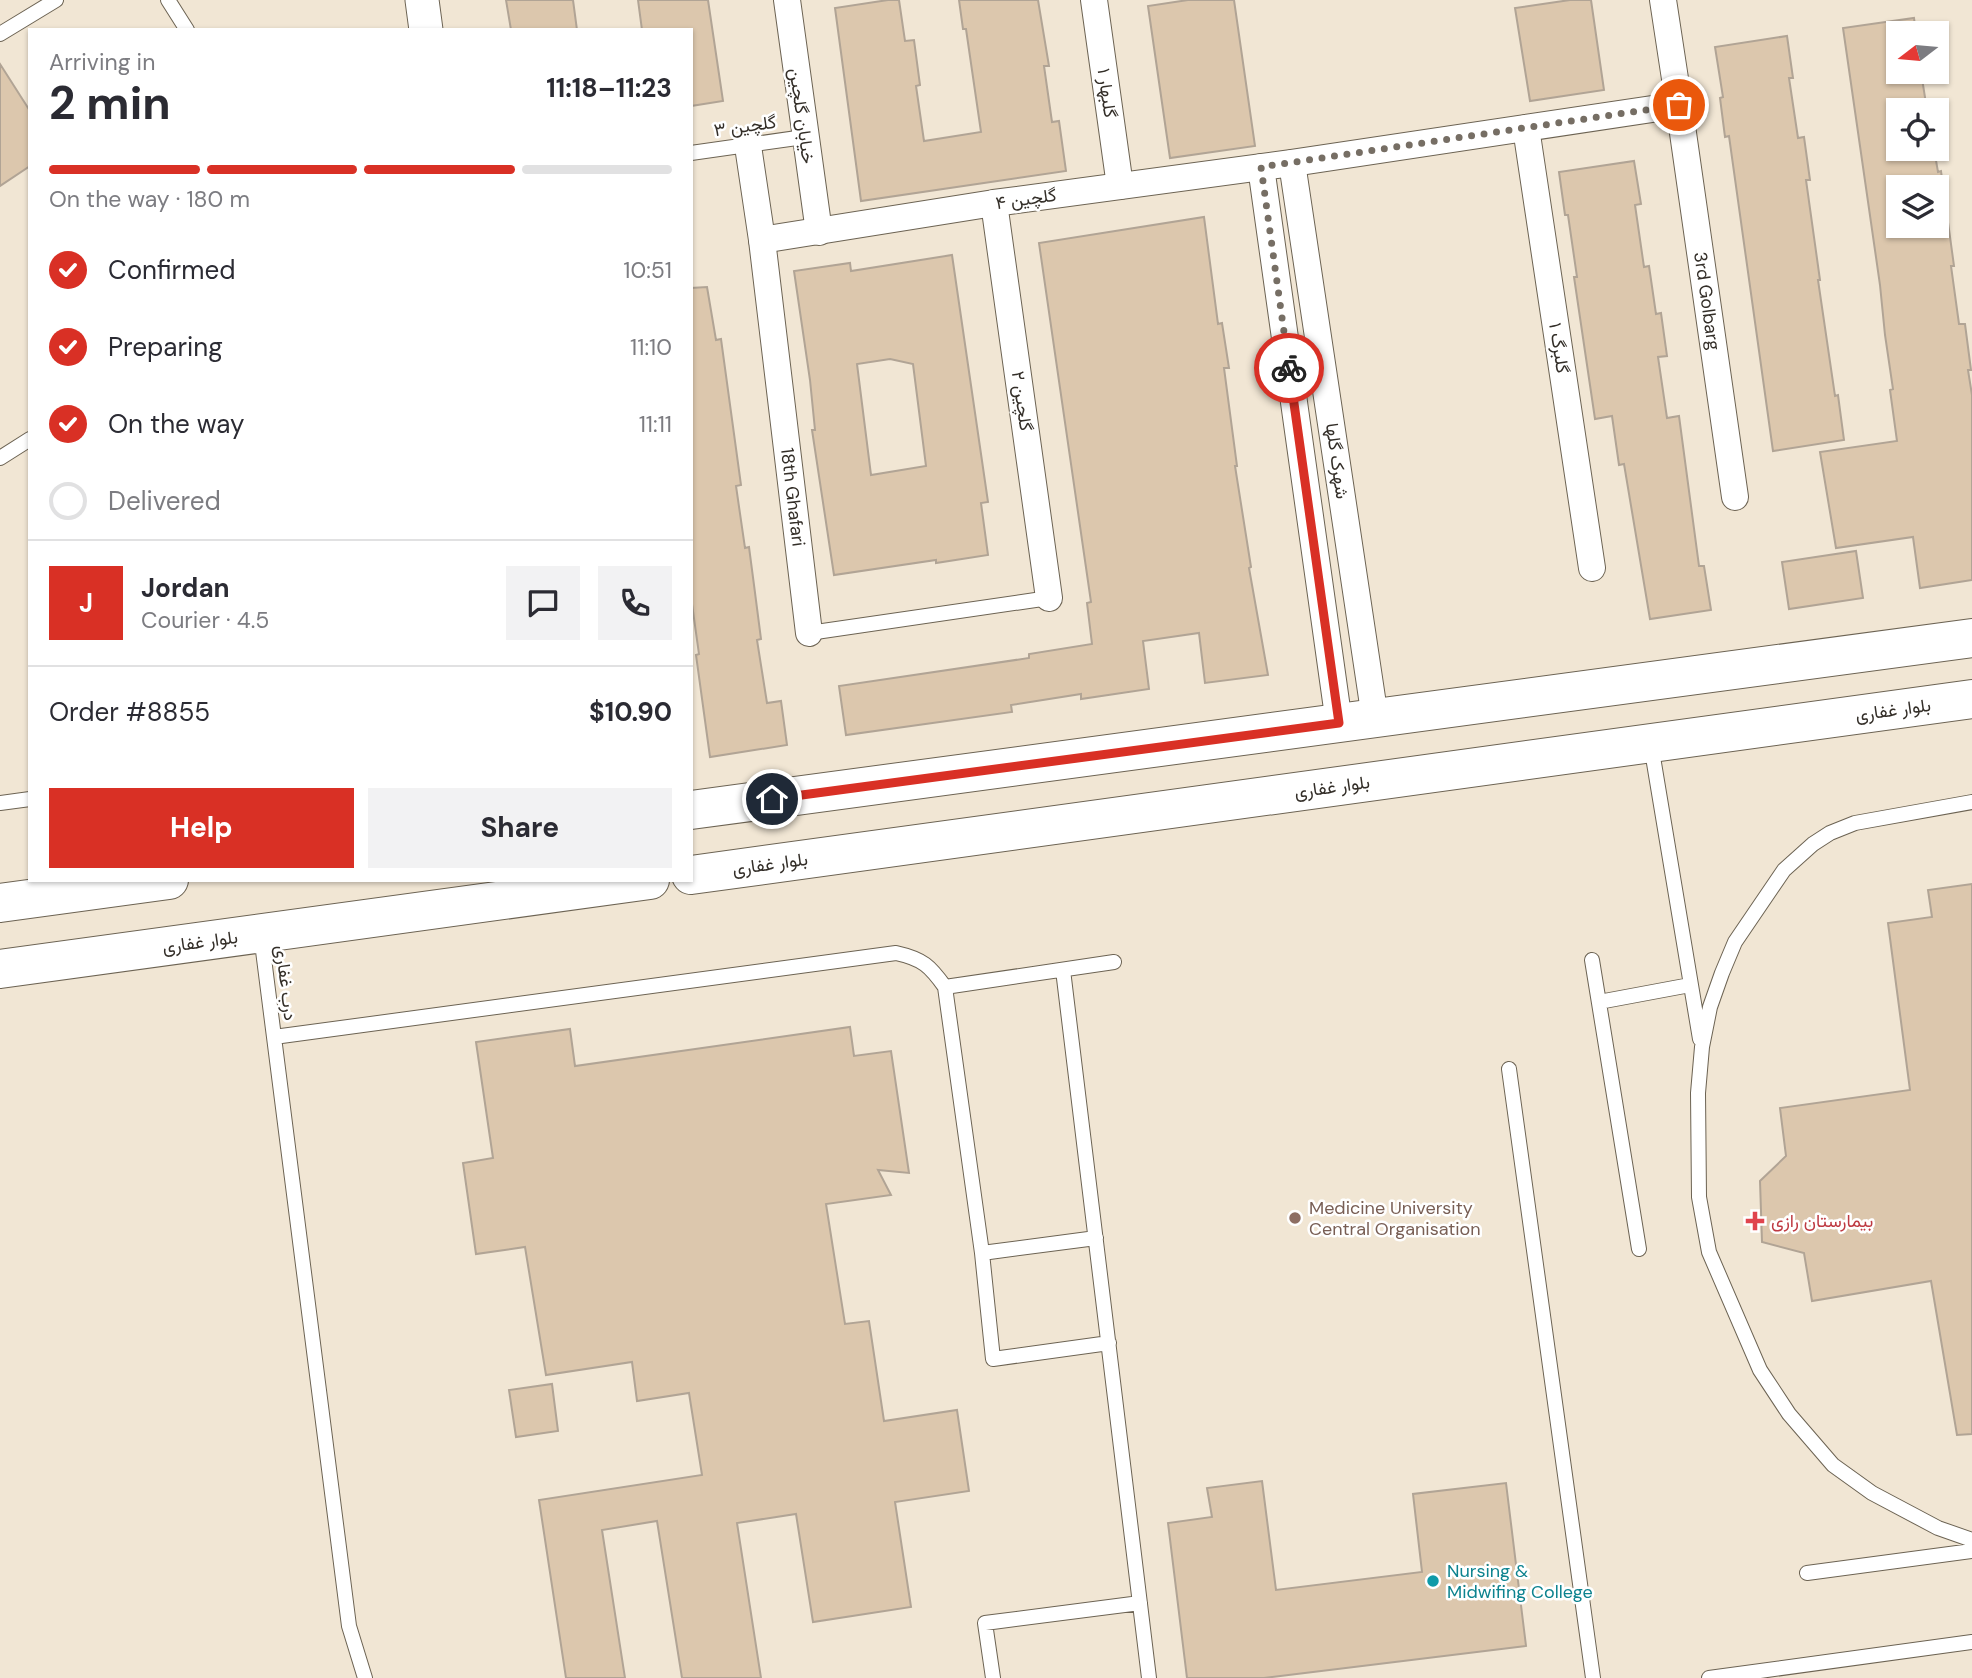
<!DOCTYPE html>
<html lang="en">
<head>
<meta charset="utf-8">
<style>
	:root { --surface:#fff; --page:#f2f2f3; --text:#2b2b33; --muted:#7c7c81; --line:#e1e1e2; --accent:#d93025 }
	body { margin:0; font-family:"DM Sans",Vazirmatn,sans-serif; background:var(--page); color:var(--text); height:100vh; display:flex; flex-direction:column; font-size:26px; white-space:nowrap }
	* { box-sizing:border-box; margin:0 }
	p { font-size:23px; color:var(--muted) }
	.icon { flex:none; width:38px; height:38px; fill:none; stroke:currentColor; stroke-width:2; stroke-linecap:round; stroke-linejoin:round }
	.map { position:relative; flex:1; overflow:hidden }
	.details { position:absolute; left:28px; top:28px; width:665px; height:854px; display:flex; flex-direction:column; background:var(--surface); border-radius:0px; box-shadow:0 2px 5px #0004 }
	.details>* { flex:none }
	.needle { width:46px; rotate:254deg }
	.buttons { position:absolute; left:1886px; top:21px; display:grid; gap:14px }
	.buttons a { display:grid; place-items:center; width:63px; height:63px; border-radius:0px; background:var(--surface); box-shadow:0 2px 5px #0004; font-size:35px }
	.pin { position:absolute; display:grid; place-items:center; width:60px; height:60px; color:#fff; margin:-30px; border:4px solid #fff; border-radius:50%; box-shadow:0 2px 7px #0007 }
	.courier { position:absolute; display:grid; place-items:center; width:70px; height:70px; margin:-35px; border:5px solid #d93025; border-radius:50%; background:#fff; color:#222; box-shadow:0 2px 9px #0007 }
	.head em { font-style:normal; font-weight:700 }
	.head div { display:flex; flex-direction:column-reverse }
	.head { display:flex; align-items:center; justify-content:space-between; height:119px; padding:0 21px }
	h1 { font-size:46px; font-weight:700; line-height:52px }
	.bar { display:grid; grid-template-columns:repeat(4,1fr); gap:10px 7px; align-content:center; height:84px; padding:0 21px }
	.bar i { height:9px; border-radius:5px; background:var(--line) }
	.bar .active { background:var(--accent) }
	.bar p { grid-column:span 4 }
	.line { display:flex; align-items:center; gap:18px; padding:0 21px; border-top:2px solid var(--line) }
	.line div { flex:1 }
	.round { display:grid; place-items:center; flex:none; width:74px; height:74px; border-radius:0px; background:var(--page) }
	ol { padding:0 21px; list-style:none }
	li { display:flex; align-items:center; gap:21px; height:77px }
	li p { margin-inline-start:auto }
	li .icon { padding:7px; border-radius:50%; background:var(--accent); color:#fff; stroke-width:4 }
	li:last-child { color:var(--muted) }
	li i { width:38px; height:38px; border:4px solid var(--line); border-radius:50% }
	.action { display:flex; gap:14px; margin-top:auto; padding:14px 21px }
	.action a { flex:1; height:80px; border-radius:0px; background:var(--accent); color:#fff; font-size:28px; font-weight:700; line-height:80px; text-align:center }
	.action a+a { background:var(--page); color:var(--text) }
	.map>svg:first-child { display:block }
	.building { fill:#dcc7ad; stroke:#b1a495; stroke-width:2; fill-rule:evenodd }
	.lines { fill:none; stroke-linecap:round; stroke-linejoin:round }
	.service-casing { stroke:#6c6353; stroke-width:16 }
	.minor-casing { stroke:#6c6353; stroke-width:28 }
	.tertiary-casing { stroke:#6c6353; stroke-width:35 }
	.primary-casing { stroke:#6c6353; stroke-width:40 }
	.service { stroke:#fff; stroke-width:14 }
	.minor { stroke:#fff; stroke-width:26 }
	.tertiary { stroke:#fff; stroke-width:33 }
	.primary { stroke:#fff; stroke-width:38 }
	.done { stroke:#766e64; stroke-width:7; stroke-dasharray:0 12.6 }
	.route { stroke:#d93025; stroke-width:9 }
	.education-dot { fill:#8d6e63; stroke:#fff; stroke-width:2.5 }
	.health-dot { fill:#e0444e; stroke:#fff; stroke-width:2.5 }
	.culture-dot { fill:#0f9aa8; stroke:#fff; stroke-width:2.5 }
	.labels { text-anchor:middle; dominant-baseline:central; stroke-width:5; stroke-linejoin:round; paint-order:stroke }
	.street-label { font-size:18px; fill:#332e28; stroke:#fff }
	.education-label { font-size:18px; fill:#785e54; stroke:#fff; text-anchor:start }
	.health-label { font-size:18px; fill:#be3a42; stroke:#fff; text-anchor:start }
	.culture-label { font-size:18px; fill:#0d838f; stroke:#fff; text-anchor:start }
</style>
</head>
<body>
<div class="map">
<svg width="1972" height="1678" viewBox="0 0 1972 1678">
	<rect width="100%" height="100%" fill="#f1e6d4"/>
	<!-- building -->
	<path class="building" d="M 506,0 L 573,0 L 577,30 L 511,30 Z
		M 638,0 L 708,0 L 723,101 L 691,106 L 691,30 L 642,30 Z
		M 888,0 L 899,0 L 905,41 L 914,40 L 920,85 L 916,86 L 924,141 L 981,132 L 966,29 L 963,29 L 959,0 L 1038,0 L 1049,66 L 1044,66 L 1052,122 L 1059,121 L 1066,171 L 861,201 L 835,8 Z
		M 1188,0 L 1234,0 L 1255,146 L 1170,158 L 1148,6 Z
		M 1570,0 L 1591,0 L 1604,90 L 1530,101 L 1515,8 Z
		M 1914,18 L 1916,33 L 1899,33 L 1899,72 L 1921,72 L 1927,110 L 1899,110 L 1899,149 L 1934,149 L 1938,172 L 1941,171 L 1954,266 L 1951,266 L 1959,324 L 1965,324 L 1971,370 L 1968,370 L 1972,395 L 1972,580 L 1920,588 L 1913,537 L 1836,548 L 1820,452 L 1897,441 L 1890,390 L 1893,389 L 1885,335 L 1880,285 L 1843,28 ZM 1899,187 L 1937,187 L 1937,226 L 1899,226 Z
		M 1787,36 L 1793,78 L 1789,78 L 1798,138 L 1804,137 L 1810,180 L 1806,180 L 1820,280 L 1818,280 L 1835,396 L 1838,395 L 1844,440 L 1773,451 L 1729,136 L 1725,137 L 1720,98 L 1723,97 L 1715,47 Z
		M 0,64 L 30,111 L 30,166 L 0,186 Z
		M 1634,161 L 1641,204 L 1635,205 L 1644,267 L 1649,266 L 1656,314 L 1661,313 L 1667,356 L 1658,357 L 1667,418 L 1679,416 L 1699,566 L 1704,566 L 1711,610 L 1650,619 L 1624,464 L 1619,465 L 1612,416 L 1595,419 L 1574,277 L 1577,277 L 1568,215 L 1565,215 L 1559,172 Z
		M 1204,217 L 1218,324 L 1222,323 L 1229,368 L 1224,368 L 1237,466 L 1235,466 L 1251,567 L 1249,568 L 1268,675 L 1205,683 L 1199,633 L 1143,641 L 1149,689 L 1081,699 L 1081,694 L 1011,705 L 1012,712 L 846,735 L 839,686 L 1029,658 L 1029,654 L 1092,644 L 1087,603 L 1091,602 L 1039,243 Z
		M 952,255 L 988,502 L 981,503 L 988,555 L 936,563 L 936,560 L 834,575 L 812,430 L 815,430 L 810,380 L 794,271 L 850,263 L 851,271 ZM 890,359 L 913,364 L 926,466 L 871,475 L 857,364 Z
		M 707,287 L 716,340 L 721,339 L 741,485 L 736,486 L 745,548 L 749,547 L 754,585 L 761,639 L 757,640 L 767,703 L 781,701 L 787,745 L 710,757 L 696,655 L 699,654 L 691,597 L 691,288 Z
		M 1856,551 L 1863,598 L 1789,609 L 1782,562 Z
		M 1972,884 L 1972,1434 L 1957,1435 L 1931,1281 L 1812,1301 L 1804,1253 L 1762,1242 L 1760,1181 L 1786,1156 L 1780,1108 L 1910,1090 L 1888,923 L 1932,917 L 1928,890 Z
		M 850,1027 L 854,1056 L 891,1051 L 909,1173 L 878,1170 L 891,1195 L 826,1204 L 845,1324 L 869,1321 L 884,1421 L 957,1410 L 969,1491 L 895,1502 L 911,1607 L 813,1622 L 796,1514 L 737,1523 L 761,1678 L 682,1678 L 657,1521 L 602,1530 L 625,1678 L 566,1678 L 539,1500 L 702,1475 L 689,1393 L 637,1401 L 632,1362 L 546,1375 L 525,1247 L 476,1254 L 463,1163 L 493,1158 L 476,1042 L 570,1029 L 575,1066 Z
		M 552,1384 L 558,1431 L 516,1437 L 509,1390 Z
		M 1262,1481 L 1276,1590 L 1422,1572 L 1413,1494 L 1506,1483 L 1526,1646 L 1264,1678 L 1187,1678 L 1168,1523 L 1212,1517 L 1207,1488 Z"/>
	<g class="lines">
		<!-- service casing -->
		<g class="service-casing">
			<path id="service" d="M 168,0 L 187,30
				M 0,34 L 56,0
				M 691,153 L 804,137
				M 0,458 L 30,439
				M 809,633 L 1049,598
				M 1651,745 L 1700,1039
				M 1972,802 L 1855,823 L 1830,833 L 1813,844 L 1784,870 L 1735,942 L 1722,973 L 1710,1007 L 1702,1047 L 1698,1093 L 1699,1197 L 1709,1252 L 1760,1370 L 1789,1414 L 1833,1465 L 1872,1493 L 1938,1528 L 1972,1540
				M 0,803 L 30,799
				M 261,935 L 349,1626 L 365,1678
				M 1592,960 L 1639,1249
				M 1063,970 L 1149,1678
				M 945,987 L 1114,962
				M 1599,1002 L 1690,985
				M 274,1037 L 896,953 C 923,959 930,966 945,987 L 982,1253
				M 1509,1069 L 1593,1678
				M 1096,1238 L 982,1253 L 993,1359 L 1109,1343
				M 1807,1573 L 1972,1551
				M 993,1678 L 985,1623 L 1140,1603
				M 1709,1678 L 1972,1642"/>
		</g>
		<!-- minor casing -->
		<g class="minor-casing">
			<g id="minor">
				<path d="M 787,0 L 819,232"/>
				<path d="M 1094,0 L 1120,186"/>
				<path id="s1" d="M 1679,105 L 1735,497"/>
				<path d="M 1526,128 L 1592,568"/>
				<path id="s2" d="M 748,146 L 762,240 L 809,633"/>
				<path d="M 1292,163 L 1375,718"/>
				<path d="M 1261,167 L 1339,723"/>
				<path d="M 994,203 L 1049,598"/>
				<path d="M 762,240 L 994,203 L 1292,163 L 1679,105 L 1663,0"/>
			</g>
		</g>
		<!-- tertiary casing -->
		<g class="tertiary-casing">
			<path id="tertiary" d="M 422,0 L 426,30"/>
		</g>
		<!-- primary casing -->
		<g class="primary-casing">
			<path id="primary" d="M 691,810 L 1972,638
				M 691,875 L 1972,699
				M 0,903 L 169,880
				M 0,969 L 650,880"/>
		</g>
		<!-- service -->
		<use href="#service" class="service"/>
		<!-- minor -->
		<use href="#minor" class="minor"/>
		<!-- tertiary -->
		<use href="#tertiary" class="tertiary"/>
		<!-- primary -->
		<use href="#primary" class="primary"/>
	</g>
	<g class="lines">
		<!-- done -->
		<path class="done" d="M 1289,368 L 1261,167 L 1679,105"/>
		<!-- route -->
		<path class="route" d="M 772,799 L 1339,723 L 1289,368"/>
	</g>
	<!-- markers -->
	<circle class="education-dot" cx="1295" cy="1218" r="7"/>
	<path class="health-dot" d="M1751.5 1210.5h7v7h7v7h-7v7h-7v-7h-7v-7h7z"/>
	<circle class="culture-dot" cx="1433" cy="1581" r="7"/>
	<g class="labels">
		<!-- street labels -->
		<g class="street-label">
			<text transform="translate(1107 93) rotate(82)">گلبهار ۱</text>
			<text transform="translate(802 116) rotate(82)">خیابان گلچین</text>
			<text transform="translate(745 126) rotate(-8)">گلچین ۳</text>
			<text transform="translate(1026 199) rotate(-8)">گلچین ۴</text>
			<text stroke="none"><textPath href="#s1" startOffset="198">3rd Golbarg</textPath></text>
			<text transform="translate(1559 348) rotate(81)">گلبرگ ۱</text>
			<text transform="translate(1022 401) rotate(82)">گلچین ۲</text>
			<text transform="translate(1337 461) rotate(82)">شهرک گلها</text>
			<text stroke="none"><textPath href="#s2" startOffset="354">18th Ghafari</textPath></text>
			<text transform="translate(1893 710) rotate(-8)">بلوار غفاری</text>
			<text transform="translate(1332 787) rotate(-8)">بلوار غفاری</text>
			<text transform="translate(770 864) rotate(-8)">بلوار غفاری</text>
			<text transform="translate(200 942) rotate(-8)">بلوار غفاری</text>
			<text transform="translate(286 983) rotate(83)">درب غفاری</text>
		</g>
		<!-- education labels -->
		<g class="education-label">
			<text x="1309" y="1208">Medicine University<tspan x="1309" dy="21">Central Organisation</tspan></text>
		</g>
		<!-- health labels -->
		<g class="health-label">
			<text x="1771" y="1221">بیمارستان رازی</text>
		</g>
		<!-- culture labels -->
		<g class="culture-label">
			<text x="1447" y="1571">Nursing &amp;<tspan x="1447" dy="21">Midwifing College</tspan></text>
		</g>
	</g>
</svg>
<div class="buttons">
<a><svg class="needle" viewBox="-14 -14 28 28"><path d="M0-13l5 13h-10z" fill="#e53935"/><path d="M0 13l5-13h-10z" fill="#7c7c81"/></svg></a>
<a><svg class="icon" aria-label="locate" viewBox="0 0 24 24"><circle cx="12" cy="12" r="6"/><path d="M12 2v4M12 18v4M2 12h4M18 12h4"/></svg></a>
<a><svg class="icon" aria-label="layers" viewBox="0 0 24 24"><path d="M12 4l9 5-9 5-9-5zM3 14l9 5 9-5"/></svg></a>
</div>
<div class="pin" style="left:1679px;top:105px;background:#ea580c"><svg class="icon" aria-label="bag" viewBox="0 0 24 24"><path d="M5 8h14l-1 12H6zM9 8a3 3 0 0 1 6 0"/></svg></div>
<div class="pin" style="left:772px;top:799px;background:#1f2937"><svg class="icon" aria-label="home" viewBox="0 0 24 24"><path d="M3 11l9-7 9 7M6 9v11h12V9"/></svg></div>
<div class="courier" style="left:1289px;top:368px"><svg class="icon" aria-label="bike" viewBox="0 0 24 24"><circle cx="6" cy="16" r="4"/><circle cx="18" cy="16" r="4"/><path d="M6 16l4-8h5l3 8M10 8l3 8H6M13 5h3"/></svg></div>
<section class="details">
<div class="head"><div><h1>2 min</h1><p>Arriving in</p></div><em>11:18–11:23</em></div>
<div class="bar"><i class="active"></i><i class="active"></i><i class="active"></i><i></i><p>On the way · 180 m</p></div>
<ol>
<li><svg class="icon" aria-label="check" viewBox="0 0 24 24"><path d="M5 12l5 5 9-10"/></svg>Confirmed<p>10:51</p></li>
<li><svg class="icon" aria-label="check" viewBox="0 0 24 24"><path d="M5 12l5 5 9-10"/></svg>Preparing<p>11:10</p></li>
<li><svg class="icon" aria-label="check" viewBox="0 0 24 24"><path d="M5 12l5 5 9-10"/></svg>On the way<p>11:11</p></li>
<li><i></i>Delivered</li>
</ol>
<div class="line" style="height:126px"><b class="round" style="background:var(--accent);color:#fff">J</b><div><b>Jordan</b><p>Courier · 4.5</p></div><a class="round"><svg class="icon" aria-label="chat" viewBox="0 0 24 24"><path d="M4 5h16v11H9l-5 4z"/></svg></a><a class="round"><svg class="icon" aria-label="phone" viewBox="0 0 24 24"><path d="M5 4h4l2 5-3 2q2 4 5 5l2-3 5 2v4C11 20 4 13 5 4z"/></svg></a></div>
<div class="line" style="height:91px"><div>Order #8855</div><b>$10.90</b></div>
<div class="action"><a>Help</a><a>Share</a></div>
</section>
</div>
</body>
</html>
